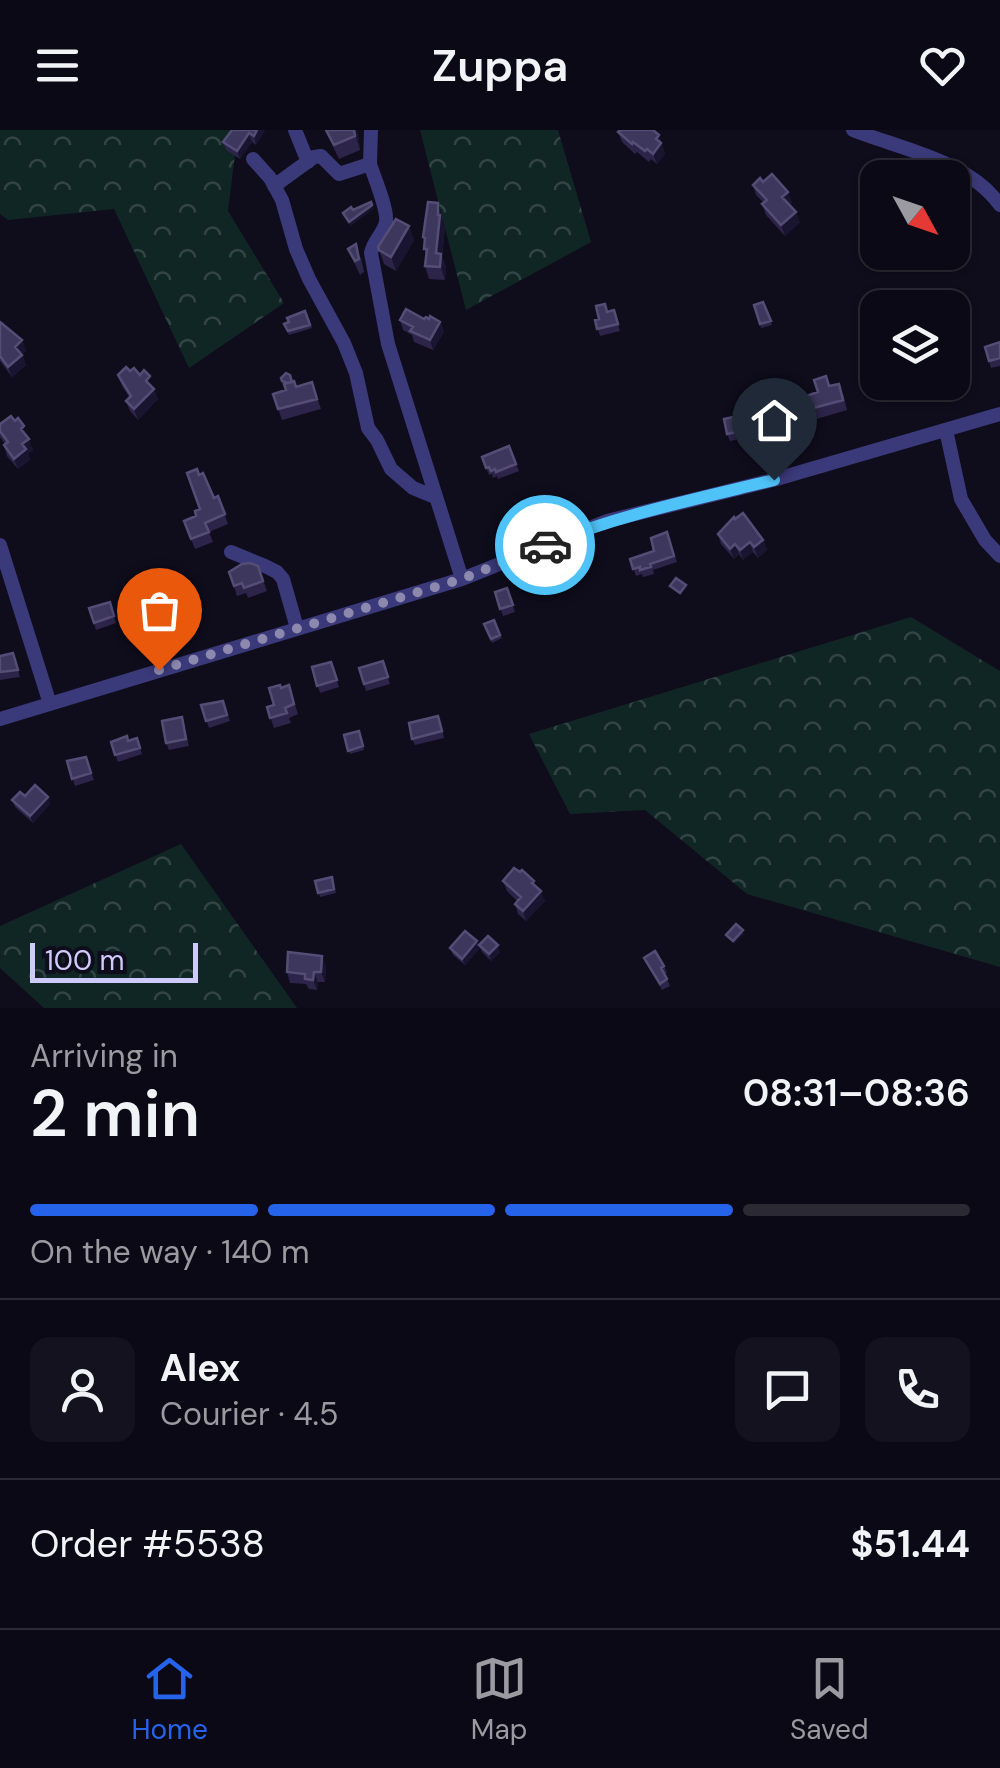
<!DOCTYPE html>
<html lang="en">
<head>
<meta charset="utf-8">
<style>
	:root { --surface:#0b0915; --page:#14121e; --text:#f1f3f6; --muted:#9a9aa0; --line:#2b2a34; --accent:#2563eb }
	body { margin:0; font-family:"DM Sans",sans-serif; background:var(--page); color:var(--text); height:100vh; display:flex; flex-direction:column; font-size:38px; white-space:nowrap }
	* { box-sizing:border-box; margin:0 }
	p { font-size:32px; color:var(--muted) }
	.icon { flex:none; width:55px; height:55px; fill:none; stroke:currentColor; stroke-width:2; stroke-linecap:round; stroke-linejoin:round }
	.map { position:relative; height:878px; overflow:hidden }
	.sheet { display:flex; flex-direction:column; background:var(--surface); flex:1 }
	.sheet>* { flex:none }
	.needle { width:65px; rotate:130deg }
	.tools { position:absolute; left:860px; top:30px; display:grid; gap:20px }
	.tools a { display:grid; place-items:center; width:110px; height:110px; border-radius:20px; background:var(--surface); box-shadow:0 2px 8px #0004,0 0 0 2px var(--line); font-size:50px }
	.scale { position:absolute; left:30px; bottom:25px; width:168px; box-sizing:border-box; padding-left:10px; border:5px solid #cfcafc; border-top:0; font-size:28px; line-height:35px; white-space:nowrap; color:#cfcafc; -webkit-text-stroke:8px #0f0c1c; paint-order:stroke }
	.pin { position:absolute; display:grid; place-items:center; width:85px; height:85px; color:#fff; margin:-102px -42px; border-radius:50% 50% 50% 0; rotate:-45deg; box-shadow:0 0 10px #0007 }
	.pin .icon { rotate:45deg }
	.courier { position:absolute; display:grid; place-items:center; width:100px; height:100px; margin:-50px; border:8px solid #4fc3f7; border-radius:50%; background:#fff; color:#222; box-shadow:0 2px 12px #0007 }
	.summary em { font-style:normal; font-weight:600 }
	.summary div { display:flex; flex-direction:column-reverse }
	.summary { display:flex; align-items:center; justify-content:space-between; height:170px; padding:0 30px }
	h1 { font-size:65px; font-weight:600; line-height:75px }
	.bar { display:grid; grid-template-columns:repeat(4,1fr); gap:15px 10px; align-content:center; height:120px; padding:0 30px }
	.bar i { height:12px; border-radius:8px; background:var(--line) }
	.bar .current { background:var(--accent) }
	.bar p { grid-column:span 4 }
	.line { display:flex; align-items:center; gap:25px; padding:0 30px; border-top:2px solid var(--line) }
	.line div { flex:1 }
	.round { display:grid; place-items:center; flex:none; width:105px; height:105px; border-radius:20px; background:var(--page) }
	header { display:flex; justify-content:space-between; align-items:center; height:130px; padding:0 30px; background:var(--surface); font-size:45px; font-weight:600 }
	.menu { display:flex; justify-content:space-around; align-items:center; height:140px; border-top:2px solid var(--line); background:var(--surface); font-size:28px; color:var(--muted) }
	.menu a { display:grid; justify-items:center; gap:5px }
	.menu .current { color:var(--accent) }
	.map>svg:first-child { display:block }
	.forest { fill:url(#forest-crowns) }
	.lines { fill:none; stroke-linecap:round; stroke-linejoin:round }
	.minor { stroke:#3a3979; stroke-width:14 }
	.wall { fill:#2c2549 }
	.shaded-wall { fill:#19142f }
	.building { fill:#3e375d; stroke:#544e76; stroke-width:2.5 }
	.done { stroke:#8c88ae; stroke-width:10; stroke-dasharray:0 18 }
	.route { stroke:#4fc3f7; stroke-width:12 }
</style>
</head>
<body>
<header><svg class="icon" aria-label="menu" viewBox="0 0 24 24"><path d="M4 6h16M4 12h16M4 18h16"/></svg>Zuppa<svg class="icon" aria-label="heart" viewBox="0 0 24 24"><path d="M12 20l-8-8c-3-5 5-10 8-4 3-6 11-1 8 4z"/></svg></header>
<div class="map">
<svg width="1000" height="878" viewBox="0 0 1000 878">
	<defs>
		<pattern id="forest-crowns" width="20" height="18" patternUnits="userSpaceOnUse" patternTransform="scale(2.5)"><rect width="20" height="18" fill="#102624"/><path d="M2 6a3 3 0 1 1 6 0M12 15a3 3 0 1 1 6 0" fill="none" stroke="#324445"/></pattern>
	</defs>
	<rect width="100%" height="100%" fill="#0f0c1c"/>
	<!-- forest -->
	<path class="forest" d="M 0,0 L 238,0 L 228,81 L 284,173 L 189,238 L 114,79 L 8,90 L 0,84 Z
		M 420,0 L 558,0 L 591,112 L 466,180 Z
		M 911,487 L 1000,541 L 1000,837 L 747,764 L 645,680 L 570,684 L 529,604 Z
		M 181,714 L 297,878 L 44,878 L 0,838 L 0,796 Z"/>
	<g class="lines">
		<!-- minor -->
		<path class="minor" d="M 295,0 L 308,32
			M 853,0 C 901,19 969,31 1000,75
			M 253,29 L 270,48 L 282,70 L 296,119 L 309,149 L 344,213 L 356,243 L 368,298 L 377,310 L 391,339 L 413,358 L 435,367
			M 370,34 L 371,0
			M 274,56 L 314,27 L 321,26 L 339,44 L 370,34 C 374,47 388,79 386,92 C 384,103 373,111 371,123 L 388,214 L 462,449
			M 946,300 L 961,369 L 985,410 L 1000,426
			M 0,415 L 50,574
			M 231,422 L 265,436 L 277,442 L 283,449 L 297,498
			M 0,589 L 462,449 L 607,391 L 773,350 L 1000,284"/>
	</g>
	<!-- wall -->
	<path class="wall" d="M 265,0 L 256,15 L 252,12 L 240,29 L 226,20 L 223,12 Z
		M 325,0 L 358,3 L 360,20 L 339,29 Z
		M 618,2 L 659,5 L 665,24 L 657,34 L 651,29 L 649,32 L 637,22 L 635,24 L 622,12 Z
		M 763,52 L 792,72 L 789,75 L 800,92 L 785,106 L 766,85 L 762,74 L 764,73 L 756,65 L 753,55 Z
		M 443,86 L 443,92 L 445,98 L 442,126 L 446,137 L 445,150 L 429,149 L 425,136 L 426,124 L 423,107 Z
		M 409,96 L 414,110 L 396,141 L 384,134 L 378,117 Z
		M 348,119 L 361,128 L 364,142 L 360,145 Z
		M 763,172 L 772,195 L 761,198 L 754,175 Z
		M 614,180 L 620,201 L 600,206 L 595,190 L 599,189 L 607,182 Z
		M 305,181 L 312,198 L 289,205 L 284,194 Z
		M 424,189 L 440,192 L 444,202 L 433,220 L 414,212 L 412,205 L 403,200 L 400,190 Z
		M 0,192 L 22,210 L 26,221 L 22,224 L 26,235 L 12,247 L 0,231 Z
		M 1000,212 L 1000,236 L 991,238 L 985,217 Z
		M 130,241 L 154,257 L 153,258 L 158,269 L 138,290 L 130,281 L 126,271 L 130,268 L 122,256 L 118,245 Z
		M 281,248 L 292,252 L 296,257 L 312,252 L 321,279 L 282,290 L 273,264 L 286,260 Z
		M 892,252 L 927,252 L 929,257 L 909,263 L 908,260 L 896,263 Z
		M 830,256 L 843,264 L 847,280 L 813,290 L 806,266 L 818,262 Z
		M 757,282 L 762,304 L 730,311 L 727,304 Z
		M 0,294 L 27,307 L 33,320 L 28,323 L 30,330 L 18,339 L 7,326 L 4,315 L 5,314 L 0,307 Z
		M 509,316 L 519,341 L 498,349 L 497,346 L 493,348 L 492,344 L 489,345 L 482,327 Z
		M 218,366 L 228,394 L 209,402 L 213,412 L 195,419 L 184,391 L 196,386 L 200,379 Z
		M 667,402 L 677,432 L 653,440 L 654,444 L 643,447 L 642,444 L 636,446 L 630,429 L 654,421 Z
		M 718,404 L 763,410 L 767,420 L 758,428 L 753,422 L 743,430 L 739,424 L 734,429 L 721,414 Z
		M 258,436 L 267,461 L 248,468 L 246,463 L 237,466 L 229,442 Z
		M 163,448 L 171,469 L 138,480 L 131,459 Z
		M 507,458 L 515,482 L 503,486 L 495,462 Z
		M 110,472 L 116,493 L 96,500 L 89,478 Z
		M 494,490 L 502,508 L 492,513 L 484,494 Z
		M 13,523 L 20,547 L 0,550 L 0,526 Z
		M 383,531 L 390,554 L 366,561 L 359,538 Z
		M 331,532 L 339,557 L 320,563 L 312,537 Z
		M 289,555 L 298,584 L 289,588 L 291,593 L 274,598 L 267,577 L 274,575 L 281,558 Z
		M 223,571 L 230,591 L 209,598 L 201,575 Z
		M 441,592 L 444,608 L 415,615 L 412,609 Z
		M 184,594 L 189,616 L 169,620 L 166,613 Z
		M 359,601 L 364,620 L 350,624 L 344,605 Z
		M 137,608 L 142,624 L 118,632 L 111,612 L 128,611 Z
		M 86,627 L 94,650 L 75,656 L 67,631 Z
		M 25,666 L 48,667 L 50,674 L 33,693 L 15,677 L 12,670 Z
		M 332,747 L 336,763 L 320,767 L 315,751 Z
		M 503,751 L 536,757 L 545,771 L 526,791 L 518,784 L 515,774 L 517,771 L 507,761 Z
		M 477,811 L 480,818 L 465,835 L 453,825 L 450,818 Z
		M 479,815 L 500,822 L 491,831 L 482,822 Z
		M 644,828 L 664,836 L 667,843 L 665,844 L 670,856 L 662,860 Z
		M 326,836 L 325,852 L 318,852 L 317,860 L 309,859 L 306,854 L 290,853 L 287,842 Z"/>
	<!-- shaded-wall -->
	<path class="shaded-wall" d="M 257,0 L 265,0 L 256,15 L 254,6 Z
		M 354,0 L 357,0 L 358,3 L 360,20 Z
		M 249,3 L 252,12 L 240,29 L 237,21 Z
		M 659,5 L 665,24 L 657,34 L 653,24 L 656,9 Z
		M 788,62 L 792,72 L 786,78 L 782,67 Z
		M 438,73 L 445,98 L 442,126 L 446,137 L 445,150 L 436,123 Z
		M 372,75 L 374,78 L 351,96 L 349,92 Z
		M 796,82 L 800,92 L 785,106 L 781,95 Z
		M 409,96 L 414,110 L 396,141 L 391,127 Z
		M 440,192 L 444,202 L 433,220 L 430,210 Z
		M 22,210 L 26,221 L 19,227 L 15,217 Z
		M 22,225 L 26,235 L 12,247 L 8,237 Z
		M 154,259 L 158,269 L 138,290 L 134,279 Z
		M 29,309 L 33,320 L 28,323 L 30,330 L 18,339 L 14,329 L 22,314 Z
		M 763,410 L 767,420 L 758,428 L 754,417 Z
		M 750,412 L 753,422 L 743,430 L 740,420 Z
		M 735,414 L 739,424 L 734,429 L 730,419 Z
		M 48,667 L 50,674 L 33,693 L 30,686 Z
		M 541,761 L 545,771 L 526,791 L 523,781 Z
		M 743,800 L 744,804 L 734,814 L 733,811 Z
		M 477,811 L 480,818 L 465,835 L 462,829 Z
		M 498,815 L 500,822 L 491,831 L 489,824 Z
		M 322,826 L 326,836 L 325,852 L 321,842 Z
		M 314,842 L 318,852 L 317,860 L 313,850 Z"/>
	<!-- building -->
	<path class="building" d="M 232,0 L 257,0 L 254,6 L 249,3 L 237,21 L 223,12 Z
		M 326,0 L 354,0 L 355,6 L 334,15 Z
		M 620,0 L 653,0 L 659,5 L 656,9 L 661,13 L 653,24 L 647,19 L 645,21 L 633,12 L 632,14 L 618,2 Z
		M 772,44 L 788,62 L 782,67 L 796,82 L 781,95 L 762,74 L 767,70 L 753,55 L 760,48 L 763,52 Z
		M 371,72 L 372,75 L 349,92 L 343,83 L 351,77 L 353,80 Z
		M 428,72 L 438,73 L 438,85 L 440,85 L 436,123 L 441,124 L 440,137 L 425,136 L 427,119 L 424,119 L 425,108 L 423,107 Z
		M 396,89 L 409,96 L 391,127 L 379,120 L 378,117 Z
		M 356,114 L 359,129 L 355,131 L 348,119 Z
		M 763,172 L 771,191 L 760,194 L 754,175 Z
		M 605,174 L 607,182 L 614,180 L 618,194 L 597,199 L 595,190 L 599,189 L 596,176 Z
		M 406,179 L 424,189 L 426,187 L 429,189 L 430,186 L 440,192 L 430,210 L 410,201 L 413,197 L 400,190 Z
		M 305,181 L 310,195 L 288,201 L 284,194 L 289,192 L 287,188 Z
		M 0,192 L 22,210 L 15,217 L 22,225 L 8,237 L 0,226 Z
		M 1000,212 L 1000,228 L 989,231 L 985,217 Z
		M 126,237 L 130,241 L 134,238 L 140,245 L 144,240 L 150,246 L 146,251 L 154,259 L 134,279 L 126,271 L 131,266 L 118,245 Z
		M 286,243 L 290,245 L 292,252 L 287,253 L 282,251 L 281,248 Z
		M 826,246 L 829,256 L 839,254 L 843,270 L 810,279 L 806,266 L 818,262 L 814,250 Z
		M 294,251 L 296,257 L 312,252 L 317,269 L 278,279 L 273,264 L 286,260 L 284,254 Z
		M 892,252 L 919,252 L 906,256 L 905,253 L 893,256 Z
		M 757,282 L 760,297 L 727,304 L 724,289 Z
		M 11,286 L 15,291 L 18,288 L 24,296 L 21,299 L 29,309 L 22,314 L 26,319 L 14,329 L 4,315 L 8,312 L 0,301 L 0,294 Z
		M 509,316 L 516,334 L 496,342 L 495,339 L 491,341 L 489,337 L 486,338 L 482,327 Z
		M 197,339 L 199,345 L 203,343 L 214,368 L 218,366 L 225,384 L 205,393 L 209,402 L 191,409 L 184,391 L 196,386 L 195,381 L 200,379 L 187,343 Z
		M 743,383 L 763,410 L 754,417 L 750,412 L 740,420 L 735,414 L 730,419 L 718,404 L 734,387 L 735,389 Z
		M 667,402 L 674,426 L 650,434 L 651,437 L 640,440 L 640,437 L 633,439 L 630,429 L 654,421 L 651,408 Z
		M 250,433 L 258,436 L 263,451 L 244,458 L 242,453 L 234,456 L 229,442 L 242,434 Z
		M 163,448 L 168,463 L 136,473 L 131,459 Z
		M 676,448 L 686,455 L 680,463 L 670,456 Z
		M 507,458 L 513,475 L 500,479 L 495,462 Z
		M 110,472 L 114,486 L 94,493 L 89,478 Z
		M 494,490 L 500,505 L 491,509 L 484,494 Z
		M 13,523 L 18,540 L 0,542 L 0,526 Z
		M 383,531 L 388,547 L 364,554 L 359,538 Z
		M 331,532 L 337,550 L 317,556 L 312,537 Z
		M 280,555 L 281,558 L 289,555 L 294,574 L 285,578 L 287,583 L 270,588 L 267,577 L 274,575 L 269,558 Z
		M 223,571 L 227,585 L 206,591 L 201,575 Z
		M 438,586 L 442,601 L 412,609 L 409,593 Z
		M 182,587 L 186,609 L 166,613 L 162,591 Z
		M 359,601 L 363,616 L 348,621 L 344,605 Z
		M 127,606 L 128,611 L 137,608 L 140,618 L 115,625 L 111,612 Z
		M 86,627 L 91,643 L 72,649 L 67,631 Z
		M 35,655 L 48,667 L 30,686 L 12,670 L 20,662 L 25,666 Z
		M 514,738 L 520,742 L 522,740 L 534,751 L 532,753 L 541,761 L 523,781 L 515,774 L 521,767 L 503,751 Z
		M 332,747 L 334,759 L 318,763 L 315,751 Z
		M 736,794 L 743,800 L 733,811 L 726,805 Z
		M 465,801 L 477,811 L 462,829 L 450,818 Z
		M 488,806 L 498,815 L 489,824 L 479,815 Z
		M 655,821 L 664,836 L 661,838 L 667,849 L 660,854 L 644,828 Z
		M 288,822 L 322,826 L 321,842 L 314,842 L 313,850 L 305,849 L 305,844 L 287,842 Z"/>
	<g class="lines">
		<!-- done -->
		<path class="done" d="M 159,540 L 462,449 L 545,415"/>
		<!-- route -->
		<path class="route" d="M 545,415 C 619,385 696,369 774,350"/>
	</g>
</svg>
<div class="tools">
<a><svg class="needle" viewBox="-14 -14 28 28"><path d="M0-13l5 13h-10z" fill="#e53935"/><path d="M0 13l5-13h-10z" fill="#9a9aa0"/></svg></a>
<a><svg class="icon" aria-label="layers" viewBox="0 0 24 24"><path d="M12 4l9 5-9 5-9-5zM3 14l9 5 9-5"/></svg></a>
</div>
<div class="scale">100 m</div>
<div class="pin" style="left:159px;top:540px;background:#ea580c"><svg class="icon" aria-label="bag" viewBox="0 0 24 24"><path d="M5 8h14l-1 12H6zM9 8a3 3 0 0 1 6 0"/></svg></div>
<div class="pin" style="left:774px;top:350px;background:#1f2937"><svg class="icon" aria-label="home" viewBox="0 0 24 24"><path d="M3 11l9-7 9 7M6 9v11h12V9"/></svg></div>
<div class="courier" style="left:545px;top:415px"><svg class="icon" aria-label="car" viewBox="0 0 24 24"><path d="M5 17H2v-5l4-1 3-4h7l3 4 3 1v5h-3M9 17h6M6 11h13"/><circle cx="7" cy="17" r="2"/><circle cx="17" cy="17" r="2"/></svg></div>
</div>
<section class="sheet">
<div class="summary"><div><h1>2 min</h1><p>Arriving in</p></div><em>08:31–08:36</em></div>
<div class="bar"><i class="current"></i><i class="current"></i><i class="current"></i><i></i><p>On the way · 140 m</p></div>
<div class="line" style="height:180px"><a class="round"><svg class="icon" aria-label="person" viewBox="0 0 24 24"><circle cx="12" cy="8" r="4"/><path d="M4 21q1-7 8-7t8 7"/></svg></a><div><b>Alex</b><p>Courier · 4.5</p></div><a class="round"><svg class="icon" aria-label="chat" viewBox="0 0 24 24"><path d="M4 5h16v11H9l-5 4z"/></svg></a><a class="round"><svg class="icon" aria-label="phone" viewBox="0 0 24 24"><path d="M5 4h4l2 5-3 2q2 4 5 5l2-3 5 2v4C11 20 4 13 5 4z"/></svg></a></div>
<div class="line" style="height:130px"><div>Order #5538</div><b>$51.44</b></div>
</section>
<nav class="menu">
<a class="current"><svg class="icon" aria-label="home" viewBox="0 0 24 24"><path d="M3 11l9-7 9 7M6 9v11h12V9"/></svg>Home</a>
<a><svg class="icon" aria-label="map" viewBox="0 0 24 24"><path d="M3 6l6-2 6 2 6-2v14l-6 2-6-2-6 2zM9 4v14M15 6v14"/></svg>Map</a>
<a><svg class="icon" aria-label="saved" viewBox="0 0 24 24"><path d="M7 4h10v16l-5-4-5 4z"/></svg>Saved</a>
</nav>
</body>
</html>
